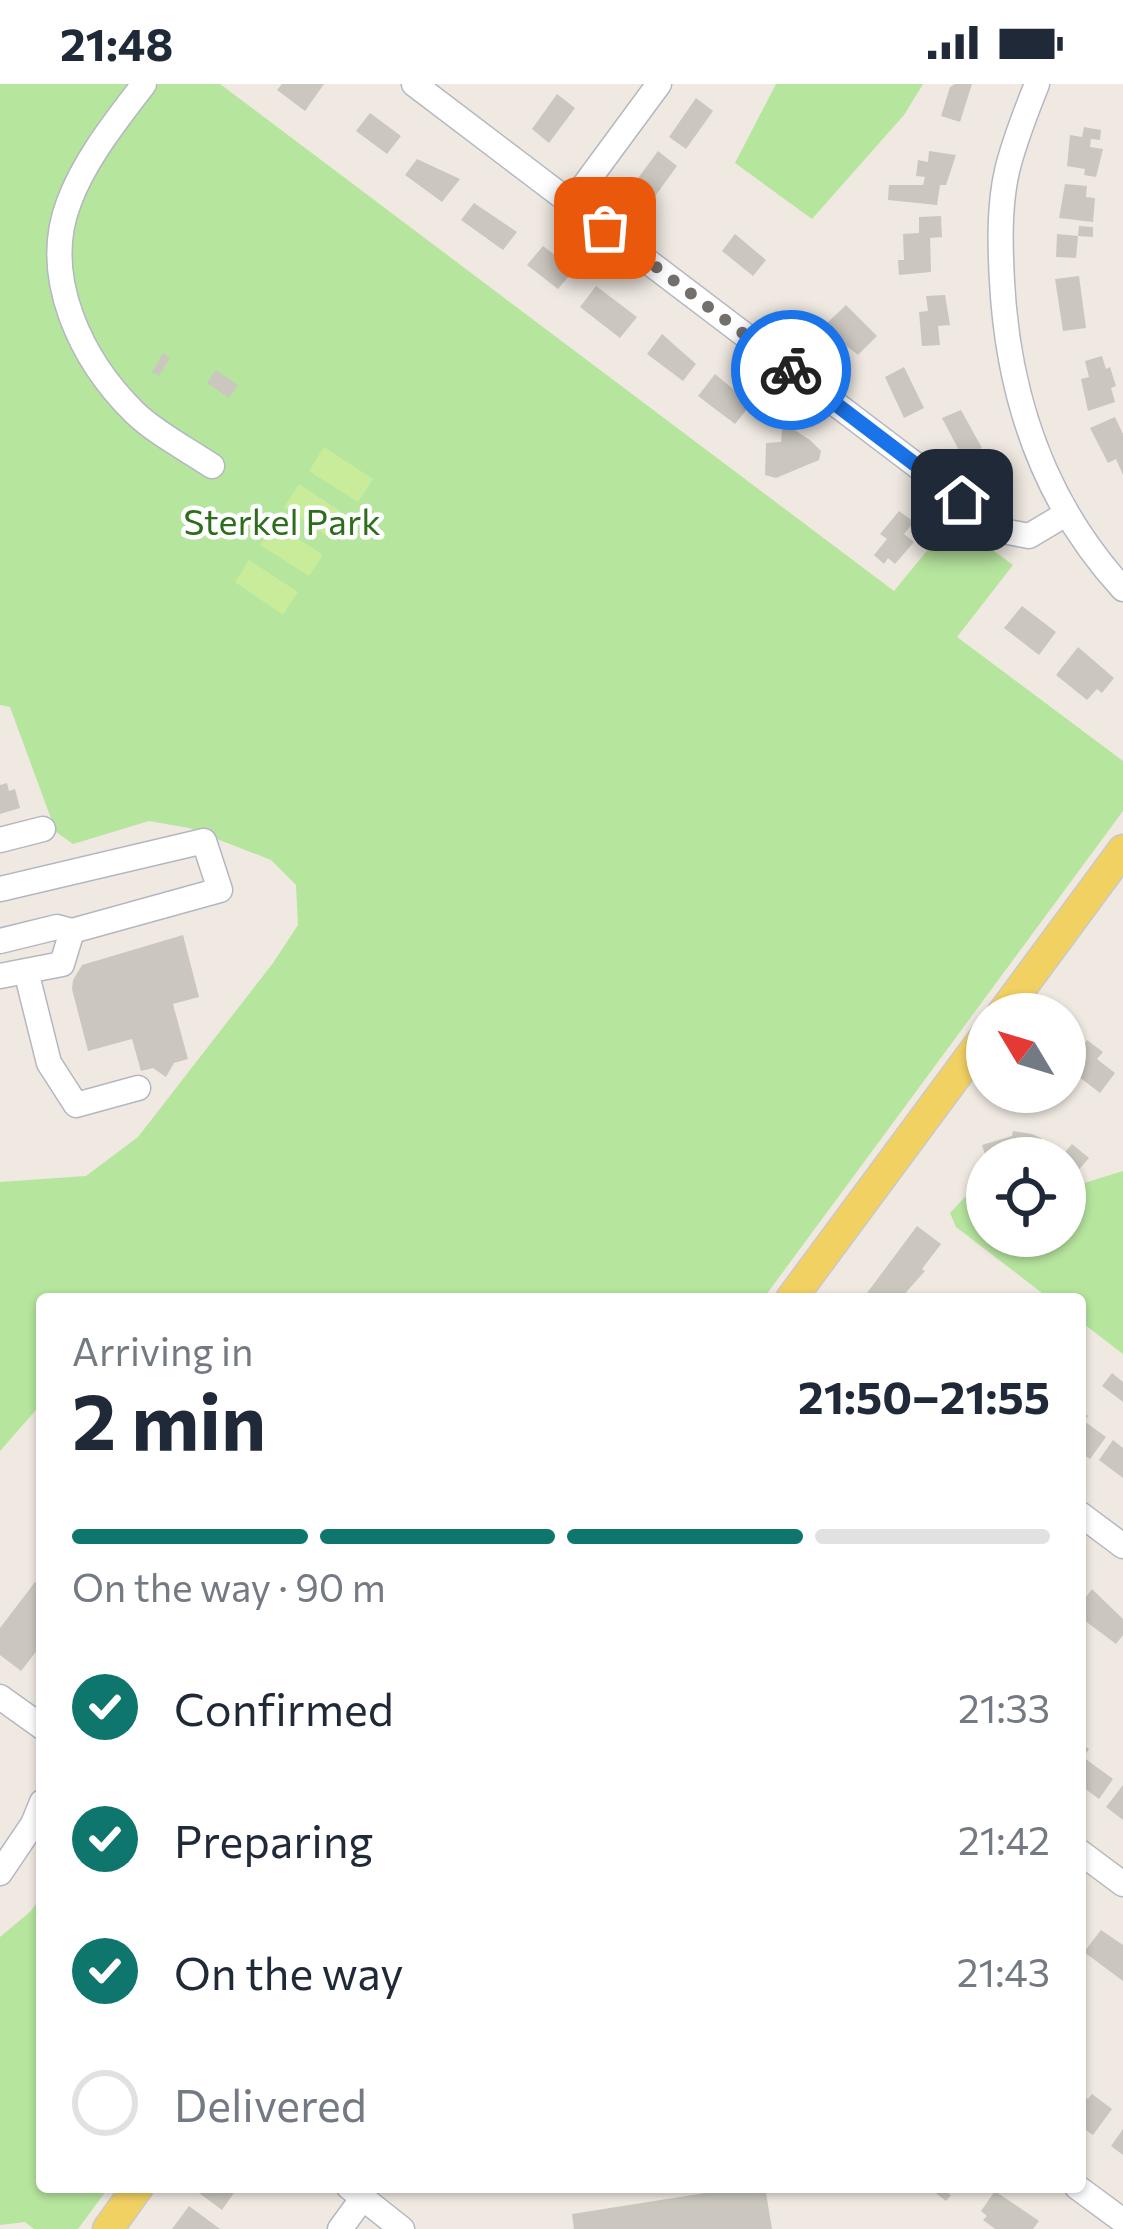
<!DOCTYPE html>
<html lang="en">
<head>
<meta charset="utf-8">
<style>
	:root { --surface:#fff; --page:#f2f2f3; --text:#1f2937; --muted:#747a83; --line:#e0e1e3; --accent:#0f766e }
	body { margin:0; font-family:Commissioner,sans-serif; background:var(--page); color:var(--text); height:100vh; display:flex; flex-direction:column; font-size:45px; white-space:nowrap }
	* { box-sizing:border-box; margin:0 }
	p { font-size:39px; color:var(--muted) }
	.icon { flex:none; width:66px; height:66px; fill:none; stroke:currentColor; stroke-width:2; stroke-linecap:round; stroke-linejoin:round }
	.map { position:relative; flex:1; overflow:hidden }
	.sheet { position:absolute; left:36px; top:1209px; width:1050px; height:900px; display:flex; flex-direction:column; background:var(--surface); border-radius:12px; box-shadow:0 3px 9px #0004 }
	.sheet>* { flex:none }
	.needle { width:78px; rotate:308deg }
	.fabs { position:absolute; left:966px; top:909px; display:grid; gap:24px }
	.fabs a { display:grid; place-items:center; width:120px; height:120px; border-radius:50%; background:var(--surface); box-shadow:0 3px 9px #0004; font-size:60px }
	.pin { position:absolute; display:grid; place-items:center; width:102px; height:102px; color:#fff; margin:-51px; border-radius:24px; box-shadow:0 6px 18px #0006 }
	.courier { position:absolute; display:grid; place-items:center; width:120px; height:120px; margin:-60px; border:9px solid #1a73e8; border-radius:50%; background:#fff; color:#222; box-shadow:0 3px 15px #0007 }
	.head em { font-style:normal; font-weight:700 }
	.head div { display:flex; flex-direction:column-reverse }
	.head { display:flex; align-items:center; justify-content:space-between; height:204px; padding:0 36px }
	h1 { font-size:78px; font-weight:700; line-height:90px }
	.bar { display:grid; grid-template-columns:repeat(4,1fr); gap:18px 12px; align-content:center; height:144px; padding:0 36px }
	.bar i { height:15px; border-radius:9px; background:var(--line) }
	.bar .on { background:var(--accent) }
	.bar p { grid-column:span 4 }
	ol { padding:0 36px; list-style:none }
	li { display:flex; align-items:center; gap:36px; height:132px }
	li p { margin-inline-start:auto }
	li .icon { padding:12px; border-radius:50%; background:var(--accent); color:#fff; stroke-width:4 }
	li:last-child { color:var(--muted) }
	li i { width:66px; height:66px; border:6px solid var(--line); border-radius:50% }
	.status { display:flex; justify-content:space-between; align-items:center; height:84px; padding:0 60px; background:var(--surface); direction:ltr }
	.status svg { height:33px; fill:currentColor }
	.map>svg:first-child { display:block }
	.green { fill:#b6e59e }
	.pitch { fill:#c9ec9a }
	.building { fill:#cbc7bf }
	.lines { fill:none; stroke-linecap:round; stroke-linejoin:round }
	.minor-casing { stroke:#b4b7c1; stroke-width:27 }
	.major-casing { stroke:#c9c9c9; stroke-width:33 }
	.minor { stroke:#fff; stroke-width:24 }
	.major { stroke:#f2d163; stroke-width:30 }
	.done { stroke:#726f6d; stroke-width:12; stroke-dasharray:0 21.6 }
	.route { stroke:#1a73e8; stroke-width:15 }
	.labels { text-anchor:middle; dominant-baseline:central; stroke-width:9; stroke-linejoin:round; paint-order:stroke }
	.park-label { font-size:36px; fill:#2c6e1b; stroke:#fff }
</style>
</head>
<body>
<div class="status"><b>21:48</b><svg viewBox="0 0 49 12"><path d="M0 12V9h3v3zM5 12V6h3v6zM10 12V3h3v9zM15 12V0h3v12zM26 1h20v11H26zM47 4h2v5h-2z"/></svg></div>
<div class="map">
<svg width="1123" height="2145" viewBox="0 0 1123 2145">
	<rect width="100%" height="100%" fill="#efe9e1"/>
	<!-- green -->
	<path class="green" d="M 0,0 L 220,0 L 894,507 L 952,436 L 1013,481 L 957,553 L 1123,677 L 1123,727 L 763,1215 L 578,1215 L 545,1211 L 539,1215 L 42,1215 L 42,1319 L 0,1367 L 0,1098 L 86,1092 L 138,1053 L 273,879 L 298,841 L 296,801 L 271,776 L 189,744 L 149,737 L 73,760 L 56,748 L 10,623 L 0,621 Z
		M 776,0 L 923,0 L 904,31 L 812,135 L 735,79 Z
		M 1123,1087 L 1123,1270 L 1080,1237 L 1080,1215 L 1050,1215 L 956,1143 L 950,1129 L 965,1113 L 987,1112 L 987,1152 L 1065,1152 L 1065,1105 Z
		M 42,1811 L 42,2103 L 109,2103 L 78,2145 L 34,2145 L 25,2138 L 0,2141 L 0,1853 L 31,1827 Z"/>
	<!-- pitch -->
	<path class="pitch" d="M 324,363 L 373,395 L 358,418 L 309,387 Z
		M 299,400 L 349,433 L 333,456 L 284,423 Z
		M 274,439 L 323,471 L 309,492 L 260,461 Z
		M 249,476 L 298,508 L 283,531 L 235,498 Z"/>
	<!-- building -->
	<path class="building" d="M 282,0 L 324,0 L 305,27 L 277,6 Z
		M 955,0 L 972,0 L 960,38 L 941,32 L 950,3 Z
		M 557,10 L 575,24 L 549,59 L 532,45 Z
		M 696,14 L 713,27 L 686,65 L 669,53 Z
		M 370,29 L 401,52 L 387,70 L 356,47 Z
		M 1084,43 L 1101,46 L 1100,56 L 1091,55 L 1090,63 L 1103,65 L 1096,93 L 1084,91 L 1085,85 L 1067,82 L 1070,51 L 1082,53 Z
		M 658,67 L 677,82 L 645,126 L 625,112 Z
		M 929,67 L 956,71 L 946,101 L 940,101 L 937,121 L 888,116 L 889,101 L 923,101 L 925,93 L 916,92 L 918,76 L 928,78 Z
		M 417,75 L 460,95 L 442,118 L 405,91 Z
		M 1065,100 L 1087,102 L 1086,113 L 1095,114 L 1093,138 L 1059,134 Z
		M 474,119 L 517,148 L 503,166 L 461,136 Z
		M 941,132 L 942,153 L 930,154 L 931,188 L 899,191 L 898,176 L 904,176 L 903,150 L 919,149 L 919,133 Z
		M 1079,142 L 1093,143 L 1093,153 L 1078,152 Z
		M 735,150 L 766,176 L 753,192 L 722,167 Z
		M 1057,150 L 1078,152 L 1076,174 L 1056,173 Z
		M 543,162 L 574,186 L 558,205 L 527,181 Z
		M 1079,192 L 1086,244 L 1063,247 L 1055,195 Z
		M 596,202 L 637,233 L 620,254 L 580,223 Z
		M 945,211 L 950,241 L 938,242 L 940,261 L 922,262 L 919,228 L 928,227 L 926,212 Z
		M 846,221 L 877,252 L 858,271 L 823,243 Z
		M 662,250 L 696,280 L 683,297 L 647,270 Z
		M 163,269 L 170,274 L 159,292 L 152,288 Z
		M 1102,272 L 1106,285 L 1110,283 L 1116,302 L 1111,304 L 1115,318 L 1088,327 L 1081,295 L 1089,293 L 1085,277 Z
		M 904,283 L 924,324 L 904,334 L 885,293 Z
		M 216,286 L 238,301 L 229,314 L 207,299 Z
		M 715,290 L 751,320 L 735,340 L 698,312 Z
		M 961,326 L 982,364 L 962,372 L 942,334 Z
		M 1115,333 L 1123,350 L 1123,391 L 1116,375 L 1108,379 L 1090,344 Z
		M 790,343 L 810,356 L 821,367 L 819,376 L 776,394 L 765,391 L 766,359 L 781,358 L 782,346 Z
		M 899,427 L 914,438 L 904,450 L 914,458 L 895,480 L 888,474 L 884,480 L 874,471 L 887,455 L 880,450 Z
		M 1022,522 L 1056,548 L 1039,571 L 1004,544 Z
		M 1078,563 L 1114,594 L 1102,609 L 1097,605 L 1087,616 L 1056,591 Z
		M 7,699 L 9,707 L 15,705 L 20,724 L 0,730 L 0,701 Z
		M 183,851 L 199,913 L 173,920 L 188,975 L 174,979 L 166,993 L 153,984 L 141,987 L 132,955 L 88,967 L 72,905 L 73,896 L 82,881 Z
		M 1071,956 L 1081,964 L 1087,956 L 1103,968 L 1097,975 L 1115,989 L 1100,1009 L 1065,982 L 1065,963 Z
		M 1013,1047 L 1032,1050 L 1041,1054 L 1040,1060 L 1056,1063 L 1054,1074 L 986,1074 L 982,1061 L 1012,1052 Z
		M 1072,1060 L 1089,1074 L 1076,1089 L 1065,1080 L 1065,1074 L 1060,1074 Z
		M 917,1142 L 941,1160 L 922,1185 L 925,1187 L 900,1215 L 874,1215 L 867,1209 Z
		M 1112,1289 L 1123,1298 L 1123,1318 L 1102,1302 Z
		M 1080,1326 L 1088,1332 L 1084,1337 L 1106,1353 L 1090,1375 L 1080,1368 Z
		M 1113,1356 L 1123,1364 L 1123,1394 L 1099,1376 Z
		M 35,1498 L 42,1504 L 42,1560 L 21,1587 L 0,1571 L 0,1544 Z
		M 1092,1505 L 1123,1535 L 1123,1551 L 1116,1560 L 1080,1533 L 1080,1521 Z
		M 1080,1658 L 1089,1665 L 1083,1673 L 1113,1695 L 1099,1715 L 1080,1701 Z
		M 1123,1701 L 1123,1736 L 1106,1723 Z
		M 1101,1846 L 1123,1861 L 1123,1897 L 1084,1868 Z
		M 1080,2009 L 1088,2015 L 1092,2010 L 1112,2025 L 1093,2051 L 1080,2042 Z
		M 1123,2045 L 1123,2071 L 1111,2062 Z
		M 203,2103 L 238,2103 L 222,2126 L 199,2109 Z
		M 743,2103 L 765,2103 L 772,2145 L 574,2145 L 572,2130 Z
		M 928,2103 L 950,2103 L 946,2108 L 951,2111 L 946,2117 Z
		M 995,2107 L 1039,2137 L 1033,2145 L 995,2145 L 983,2136 L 987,2132 L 981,2127 Z
		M 189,2122 L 220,2145 L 172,2145 Z"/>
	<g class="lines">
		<!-- minor casing -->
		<g class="minor-casing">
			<path id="minor" d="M 144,0 C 116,37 85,75 69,118 C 40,193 82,277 135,329 C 157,350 187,365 212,382
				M 414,0 L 1003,447 L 1029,452 L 1066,430
				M 1037,0 C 1026,28 1014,57 1007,87 C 999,122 1000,161 1002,197 C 1008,312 1044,419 1123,505
				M 572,118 L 659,0
				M 0,756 L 43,745
				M 0,805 L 204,757 L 220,806 L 72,847 L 62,880 L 0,892
				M 0,857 L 57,843 L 72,847
				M 26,887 L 49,979 L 76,1021 L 138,1004
				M 1080,1430 L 1123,1462
				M 0,1613 L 42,1643
				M 1080,1768 L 1123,1800
				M 0,1789 L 33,1740 L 42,1718
				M 349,2103 L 402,2145
				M 1077,2103 L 1123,2137
				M 340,2145 L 362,2115"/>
		</g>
		<!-- major casing -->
		<g class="major-casing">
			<path id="major" d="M 1002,930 L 1123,766
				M 791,1215 L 987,950
				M 108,2145 L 138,2103"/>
		</g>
		<!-- minor -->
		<use href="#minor" class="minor"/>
		<!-- major -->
		<use href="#major" class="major"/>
	</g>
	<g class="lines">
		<!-- done -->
		<path class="done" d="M 605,144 L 791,286"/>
		<!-- route -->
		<path class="route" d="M 791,286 L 962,416"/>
	</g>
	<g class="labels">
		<!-- park labels -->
		<g class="park-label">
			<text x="282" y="436">Sterkel Park</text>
		</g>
	</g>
</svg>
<div class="fabs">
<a><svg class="needle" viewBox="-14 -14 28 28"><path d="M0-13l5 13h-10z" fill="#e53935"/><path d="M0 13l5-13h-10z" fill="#747a83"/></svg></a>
<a><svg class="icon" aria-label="locate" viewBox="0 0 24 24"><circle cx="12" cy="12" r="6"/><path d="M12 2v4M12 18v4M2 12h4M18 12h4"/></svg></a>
</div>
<div class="pin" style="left:605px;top:144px;background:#ea580c"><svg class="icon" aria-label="bag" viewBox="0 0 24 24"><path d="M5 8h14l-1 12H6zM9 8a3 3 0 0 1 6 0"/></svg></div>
<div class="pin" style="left:962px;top:416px;background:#1f2937"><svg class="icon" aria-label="home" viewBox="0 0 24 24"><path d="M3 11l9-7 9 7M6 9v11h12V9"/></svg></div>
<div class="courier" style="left:791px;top:286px"><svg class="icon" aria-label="bike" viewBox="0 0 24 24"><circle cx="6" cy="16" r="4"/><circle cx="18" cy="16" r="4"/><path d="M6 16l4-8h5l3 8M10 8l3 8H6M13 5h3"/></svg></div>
<section class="sheet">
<div class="head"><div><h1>2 min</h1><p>Arriving in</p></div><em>21:50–21:55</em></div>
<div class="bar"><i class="on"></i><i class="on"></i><i class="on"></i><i></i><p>On the way · 90 m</p></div>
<ol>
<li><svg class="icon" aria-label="check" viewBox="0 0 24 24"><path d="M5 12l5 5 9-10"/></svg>Confirmed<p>21:33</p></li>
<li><svg class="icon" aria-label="check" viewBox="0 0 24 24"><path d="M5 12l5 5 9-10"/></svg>Preparing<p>21:42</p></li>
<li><svg class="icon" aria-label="check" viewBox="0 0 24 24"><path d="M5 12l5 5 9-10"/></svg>On the way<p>21:43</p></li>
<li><i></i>Delivered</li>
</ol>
</section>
</div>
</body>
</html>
